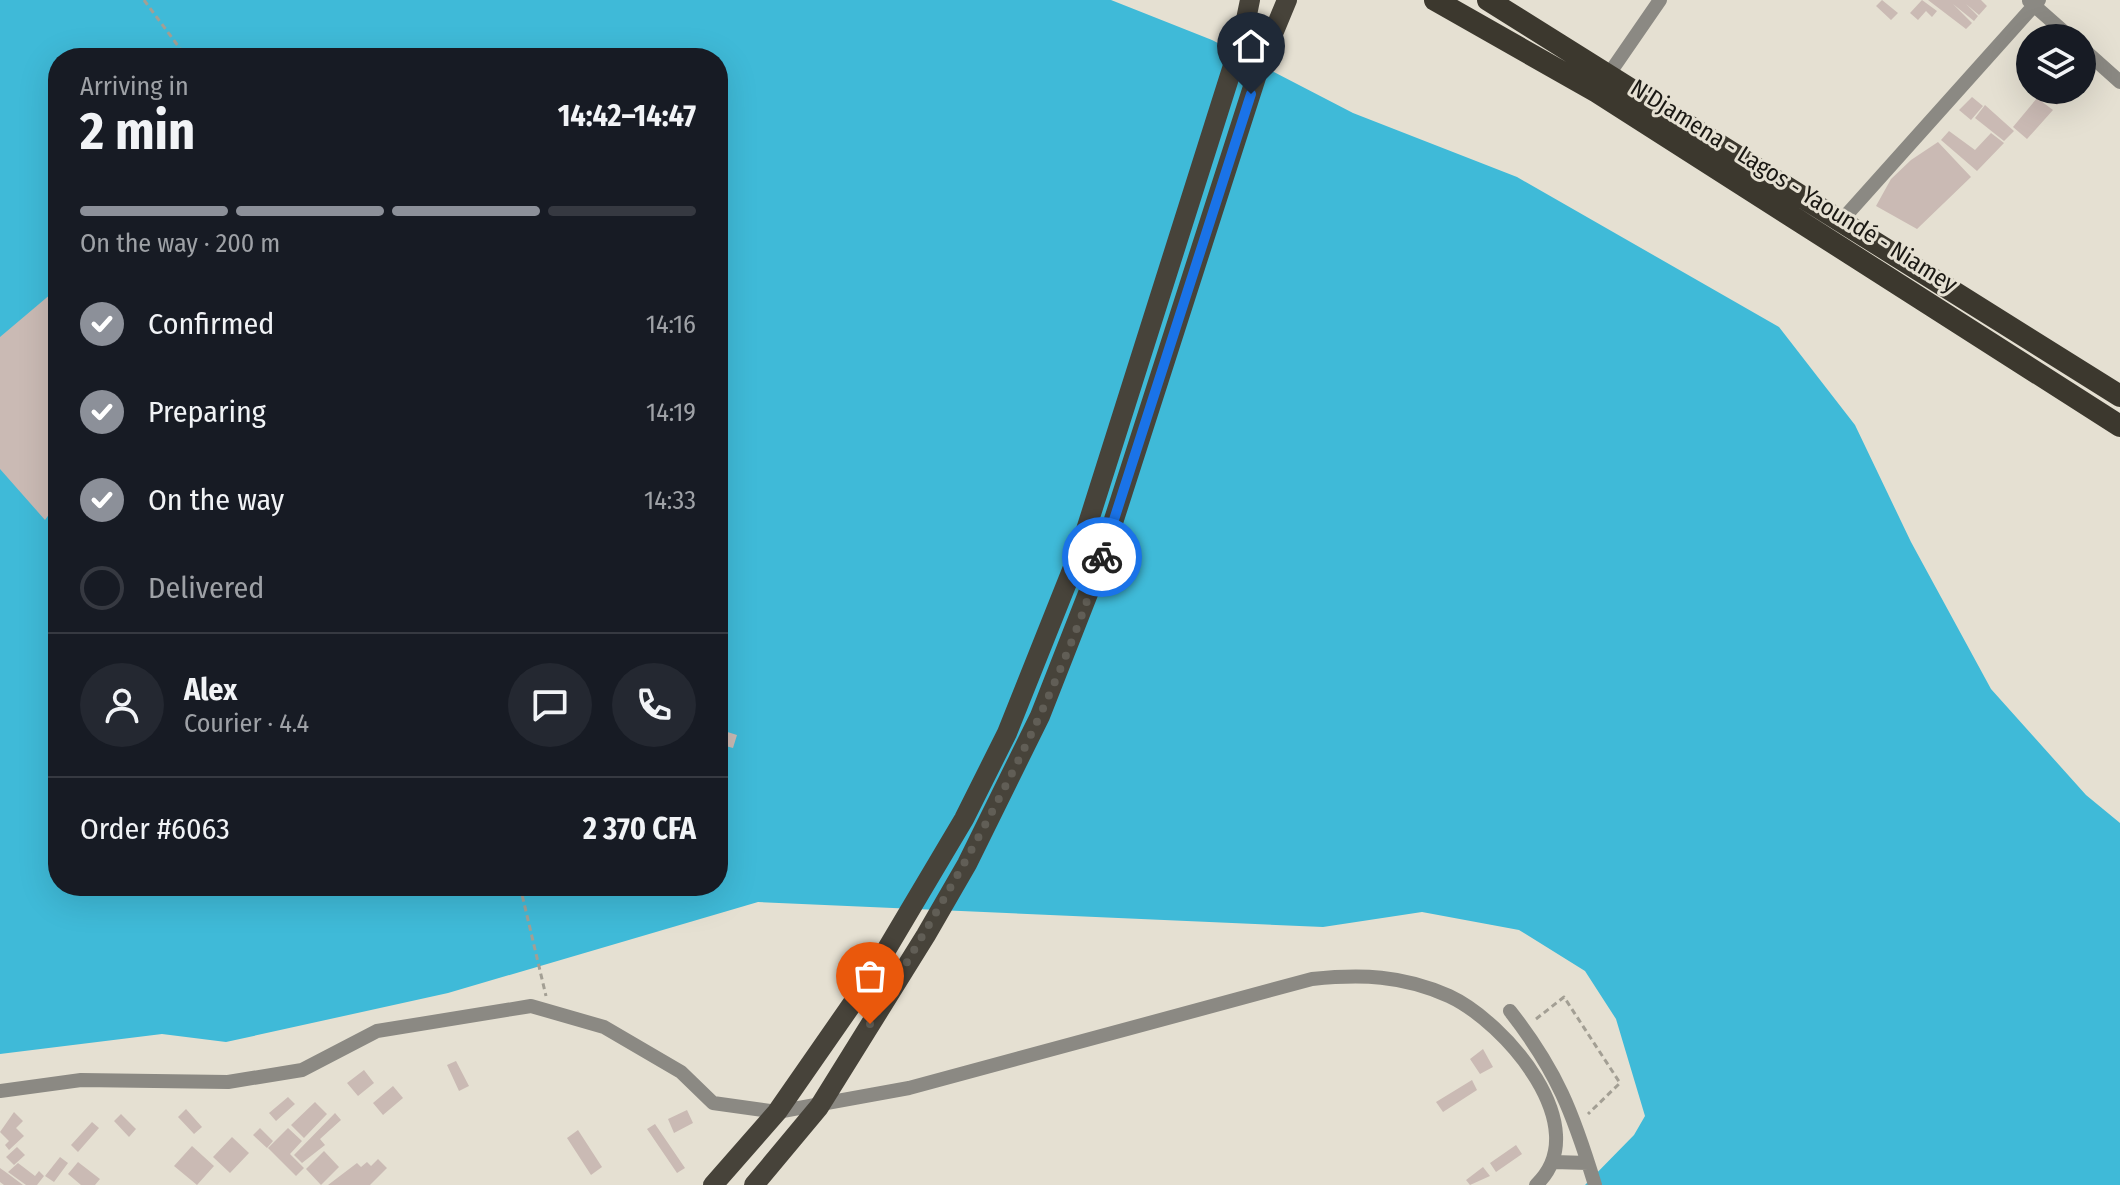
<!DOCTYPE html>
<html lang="en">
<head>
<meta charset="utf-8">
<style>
	:root { --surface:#171b24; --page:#242831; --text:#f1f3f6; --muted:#9ea1a6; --line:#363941; --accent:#8c9099 }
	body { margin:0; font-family:"Fira Sans Condensed",sans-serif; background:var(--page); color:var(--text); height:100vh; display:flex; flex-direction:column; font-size:30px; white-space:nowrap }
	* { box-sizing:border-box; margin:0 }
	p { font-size:26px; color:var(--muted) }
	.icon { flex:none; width:44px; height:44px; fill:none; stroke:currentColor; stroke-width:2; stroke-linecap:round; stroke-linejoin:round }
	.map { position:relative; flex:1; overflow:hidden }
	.side { position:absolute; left:48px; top:48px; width:680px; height:848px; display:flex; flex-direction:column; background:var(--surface); border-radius:32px; box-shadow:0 8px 32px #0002 }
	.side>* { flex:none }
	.buttons { position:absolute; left:2016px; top:24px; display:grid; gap:16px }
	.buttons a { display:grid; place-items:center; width:80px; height:80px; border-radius:50%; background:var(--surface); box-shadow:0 8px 32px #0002; font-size:40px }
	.pin { position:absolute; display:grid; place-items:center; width:68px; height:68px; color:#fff; margin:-82px -34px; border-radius:50% 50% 50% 0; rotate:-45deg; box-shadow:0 0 8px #0007 }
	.pin .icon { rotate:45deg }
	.courier { position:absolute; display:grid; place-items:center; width:80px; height:80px; margin:-40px; border:6px solid #1a73e8; border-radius:50%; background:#fff; color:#222; box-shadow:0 2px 10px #0007 }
	.overview em { font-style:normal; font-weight:700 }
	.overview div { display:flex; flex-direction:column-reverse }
	.overview { display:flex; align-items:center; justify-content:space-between; height:136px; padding:0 32px }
	h1 { font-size:52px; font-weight:700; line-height:60px }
	.bar { display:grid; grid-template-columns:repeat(4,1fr); gap:12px 8px; align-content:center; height:96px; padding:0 32px }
	.bar i { height:10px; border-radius:6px; background:var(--line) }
	.bar .selected { background:var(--accent) }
	.bar p { grid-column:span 4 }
	.line { display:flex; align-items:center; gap:20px; padding:0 32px; border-top:2px solid var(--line) }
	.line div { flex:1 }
	.round { display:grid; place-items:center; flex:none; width:84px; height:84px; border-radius:42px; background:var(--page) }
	ol { padding:0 32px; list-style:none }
	li { display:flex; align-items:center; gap:24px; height:88px }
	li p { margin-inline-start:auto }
	li .icon { padding:8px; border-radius:50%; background:var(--accent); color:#fff; stroke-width:4 }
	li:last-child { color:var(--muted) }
	li i { width:44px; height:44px; border:4px solid var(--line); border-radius:50% }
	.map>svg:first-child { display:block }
	.water { fill:#3fbad8; fill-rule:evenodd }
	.building { fill:#cabab4 }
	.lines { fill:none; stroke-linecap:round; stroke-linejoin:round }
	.path { stroke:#a39f94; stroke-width:3; stroke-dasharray:6 4; stroke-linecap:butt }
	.minor { stroke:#8b8983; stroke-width:14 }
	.primary { stroke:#47433a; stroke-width:20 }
	.trunk { stroke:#3c382e; stroke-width:22 }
	.done { stroke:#615e56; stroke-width:8; stroke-dasharray:0 14.4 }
	.route { stroke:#1a73e8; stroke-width:10 }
	.labels { text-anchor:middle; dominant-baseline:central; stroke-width:6; stroke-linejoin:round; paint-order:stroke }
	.street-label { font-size:24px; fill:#1a1813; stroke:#e5e0d2 }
</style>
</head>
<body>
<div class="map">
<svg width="2120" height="1185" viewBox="0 0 2120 1185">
	<rect width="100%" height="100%" fill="#e5e0d2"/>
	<!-- water -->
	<path class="water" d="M 0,0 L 1111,0 L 1212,40 L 1353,113 L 1517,177 L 1779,327 L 1855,425 L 1911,542 L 1991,689 L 2086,795 L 2120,823 L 2120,1185 L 1585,1185 L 1634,1135 L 1645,1116 L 1616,1019 L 1585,971 L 1519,930 L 1422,912 L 1323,927 L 758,902 L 448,993 L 226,1042 L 162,1034 L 0,1054 ZM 58,58 L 718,58 L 718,886 L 58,886 Z"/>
	<!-- building -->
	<path class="building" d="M 1882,0 L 1898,13 L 1891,20 L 1876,6 Z
		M 1922,0 L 1937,11 L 1932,17 L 1926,11 L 1918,20 L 1910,13 Z
		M 1928,0 L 1981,0 L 1987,6 L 1979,15 L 1966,4 L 1978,16 L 1974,21 L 1953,4 L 1972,23 L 1966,29 Z
		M 2047,90 L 2070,90 L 2057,105 L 2044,94 Z
		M 1972,97 L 1983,106 L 1971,120 L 1959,110 Z
		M 2037,98 L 2053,110 L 2027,139 L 2013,127 Z
		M 1985,105 L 2014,131 L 2004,141 L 1975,118 Z
		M 1949,131 L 1975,150 L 1991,133 L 2004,143 L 1977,171 L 1941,140 Z
		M 1938,142 L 1971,177 L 1917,229 L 1876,206 L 1891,179 L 1911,160 Z
		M 58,288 L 58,502 L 45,520 L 0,469 L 0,337 Z
		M 718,729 L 737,735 L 733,748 L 718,744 Z
		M 1483,1049 L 1493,1067 L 1480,1074 L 1470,1059 Z
		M 456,1061 L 469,1086 L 459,1091 L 447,1065 Z
		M 364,1070 L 374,1083 L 358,1096 L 347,1083 Z
		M 1472,1080 L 1477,1090 L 1443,1112 L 1436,1102 Z
		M 393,1086 L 403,1098 L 383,1115 L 373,1103 Z
		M 288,1097 L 295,1104 L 276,1121 L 269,1113 Z
		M 315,1102 L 327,1114 L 304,1138 L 291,1125 Z
		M 186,1109 L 202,1127 L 194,1134 L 178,1117 Z
		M 687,1110 L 693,1123 L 674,1133 L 668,1119 Z
		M 14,1112 L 23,1121 L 16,1128 L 24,1136 L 9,1150 L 5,1145 L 9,1141 L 0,1132 Z
		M 335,1113 L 341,1120 L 320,1139 L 325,1145 L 302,1163 L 294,1155 Z
		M 121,1114 L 136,1129 L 129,1137 L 114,1121 Z
		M 92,1122 L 99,1128 L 78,1152 L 71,1145 Z
		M 655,1124 L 685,1168 L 677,1173 L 647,1129 Z
		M 260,1128 L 273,1141 L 267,1148 L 253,1135 Z
		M 288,1128 L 302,1141 L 290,1154 L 304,1168 L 296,1176 L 268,1148 Z
		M 578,1130 L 602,1167 L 591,1175 L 567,1138 Z
		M 232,1137 L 249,1153 L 230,1173 L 213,1157 Z
		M 1516,1145 L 1522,1154 L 1496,1172 L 1490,1163 Z
		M 192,1146 L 214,1166 L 197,1185 L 174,1166 Z
		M 17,1147 L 25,1155 L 14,1165 L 6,1157 Z
		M 324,1151 L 339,1167 L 321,1185 L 306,1169 Z
		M 60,1157 L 68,1163 L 54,1182 L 45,1176 Z
		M 378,1159 L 387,1168 L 370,1185 L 328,1185 L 357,1163 L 361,1167 L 367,1162 L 371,1166 Z
		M 78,1162 L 100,1179 L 95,1185 L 81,1185 L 68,1174 Z
		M 18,1163 L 35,1176 L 39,1171 L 44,1176 L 37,1185 L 26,1185 L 8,1172 Z
		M 1483,1167 L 1490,1176 L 1470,1185 L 1466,1180 Z
		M 0,1168 L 7,1173 L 5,1176 L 7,1173 L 23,1185 L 4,1185 L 0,1182 Z"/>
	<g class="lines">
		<!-- path -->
		<path class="path" d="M 144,0 L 187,58
			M 520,886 L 546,996
			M 1536,1019 L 1564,997 L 1620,1083 L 1588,1114"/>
		<!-- minor -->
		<path class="minor" d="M 2029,1 L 2071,38
			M 2082,48 L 2120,82
			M 1609,74 L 1660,0
			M 1841,221 L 2039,0
			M 1510,1011 C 1557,1071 1573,1113 1595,1185
			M 0,1091 L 81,1080 L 228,1082 L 302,1070 L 377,1031 L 531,1006 L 604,1027 L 681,1072 L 713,1103 L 777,1112 L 909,1088 L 1312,979 C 1361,974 1402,975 1449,996 C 1505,1022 1597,1128 1536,1185
			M 1554,1162 L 1588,1163"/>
		<!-- primary -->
		<path class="primary" d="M 713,1185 L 777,1112 L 866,984 L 964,819 L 1007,733 L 1078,555 L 1243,34 L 1250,0
			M 754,1185 L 819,1107 L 926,935 L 967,864 L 1040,716 L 1100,563 L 1260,65 L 1287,0"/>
		<!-- trunk -->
		<path class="trunk" d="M 1435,0 L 1597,92 L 2120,426
			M 1488,0 L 2120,396"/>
	</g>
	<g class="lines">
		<!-- done -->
		<path class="done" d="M 870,1024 C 961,872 1047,728 1102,557"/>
		<!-- route -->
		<path class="route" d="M 1102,557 L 1251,94"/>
	</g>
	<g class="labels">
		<!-- street labels -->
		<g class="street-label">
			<text transform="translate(1794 186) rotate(32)">N'Djamena - Lagos - Yaoundé - Niamey</text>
		</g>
	</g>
</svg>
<div class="buttons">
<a><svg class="icon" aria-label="layers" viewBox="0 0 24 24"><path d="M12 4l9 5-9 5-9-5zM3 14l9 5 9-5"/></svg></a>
</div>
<div class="pin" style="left:870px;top:1024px;background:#ea580c"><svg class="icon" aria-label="bag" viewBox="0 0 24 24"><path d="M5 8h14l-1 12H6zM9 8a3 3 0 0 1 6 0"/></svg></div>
<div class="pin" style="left:1251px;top:94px;background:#1f2937"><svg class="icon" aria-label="home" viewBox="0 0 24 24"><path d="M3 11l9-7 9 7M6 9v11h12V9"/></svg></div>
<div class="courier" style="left:1102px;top:557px"><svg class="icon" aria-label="bike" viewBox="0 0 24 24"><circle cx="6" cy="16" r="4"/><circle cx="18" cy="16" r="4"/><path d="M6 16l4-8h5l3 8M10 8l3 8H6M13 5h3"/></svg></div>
<section class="side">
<div class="overview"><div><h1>2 min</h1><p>Arriving in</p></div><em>14:42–14:47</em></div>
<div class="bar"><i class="selected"></i><i class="selected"></i><i class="selected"></i><i></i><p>On the way · 200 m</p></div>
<ol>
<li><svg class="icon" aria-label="check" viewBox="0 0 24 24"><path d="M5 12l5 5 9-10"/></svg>Confirmed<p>14:16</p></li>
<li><svg class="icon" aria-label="check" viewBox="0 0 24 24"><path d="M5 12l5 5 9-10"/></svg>Preparing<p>14:19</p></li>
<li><svg class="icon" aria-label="check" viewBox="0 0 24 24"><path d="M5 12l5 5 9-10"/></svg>On the way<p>14:33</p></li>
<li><i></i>Delivered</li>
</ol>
<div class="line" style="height:144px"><a class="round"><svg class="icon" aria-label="person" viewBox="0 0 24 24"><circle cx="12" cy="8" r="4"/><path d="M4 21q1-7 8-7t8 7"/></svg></a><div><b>Alex</b><p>Courier · 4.4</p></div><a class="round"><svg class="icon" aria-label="chat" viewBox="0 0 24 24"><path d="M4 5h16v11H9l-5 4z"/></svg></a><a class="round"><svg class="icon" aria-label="phone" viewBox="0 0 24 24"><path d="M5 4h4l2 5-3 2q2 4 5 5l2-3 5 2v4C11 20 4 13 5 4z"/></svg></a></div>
<div class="line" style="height:104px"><div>Order #6063</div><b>2 370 CFA</b></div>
</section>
</div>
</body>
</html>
